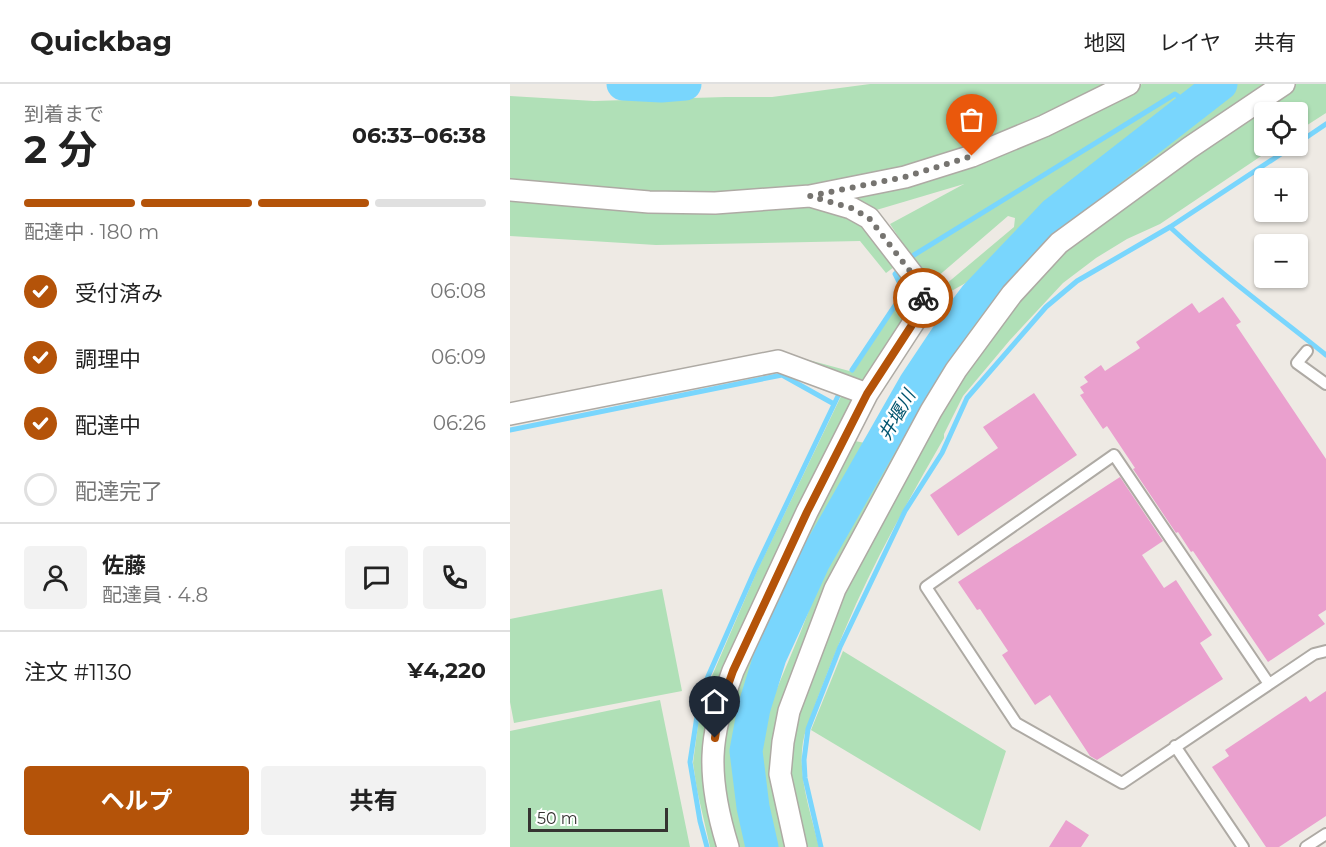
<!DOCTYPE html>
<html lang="ja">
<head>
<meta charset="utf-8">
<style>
	:root { --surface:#fff; --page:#f2f2f2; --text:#222; --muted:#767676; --line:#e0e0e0; --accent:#b45309 }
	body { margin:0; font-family:Montserrat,"Noto Sans JP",sans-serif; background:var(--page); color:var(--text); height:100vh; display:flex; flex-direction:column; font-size:22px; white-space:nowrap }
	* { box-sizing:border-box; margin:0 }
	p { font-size:20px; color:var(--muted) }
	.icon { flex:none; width:33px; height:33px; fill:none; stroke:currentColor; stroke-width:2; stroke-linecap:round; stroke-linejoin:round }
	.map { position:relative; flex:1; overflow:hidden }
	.sheet { display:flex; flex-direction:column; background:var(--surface); width:510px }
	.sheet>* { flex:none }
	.controls { position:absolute; left:744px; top:18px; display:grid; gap:12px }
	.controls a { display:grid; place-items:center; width:54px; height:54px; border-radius:6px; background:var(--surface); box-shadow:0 2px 4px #0004; font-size:30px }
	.scale { position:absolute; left:18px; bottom:15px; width:140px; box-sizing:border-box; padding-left:6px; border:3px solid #353431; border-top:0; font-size:16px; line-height:21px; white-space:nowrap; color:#353431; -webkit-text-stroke:4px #fff; paint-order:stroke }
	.pin { position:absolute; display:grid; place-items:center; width:51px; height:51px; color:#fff; margin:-62px -26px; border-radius:50% 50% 50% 0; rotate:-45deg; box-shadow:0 0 6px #0007 }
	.pin .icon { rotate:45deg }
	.courier { position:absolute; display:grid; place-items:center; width:60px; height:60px; margin:-30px; border:4px solid #b45309; border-radius:50%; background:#fff; color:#222; box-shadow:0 2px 8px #0007 }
	.headline em { font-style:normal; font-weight:700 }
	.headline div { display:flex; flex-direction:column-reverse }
	.headline { display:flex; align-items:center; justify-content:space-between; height:102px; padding:0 24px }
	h1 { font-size:39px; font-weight:700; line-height:45px }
	.bar { display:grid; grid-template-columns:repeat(4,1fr); gap:9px 6px; align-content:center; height:72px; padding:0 24px }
	.bar i { height:8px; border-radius:4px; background:var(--line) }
	.bar .selected { background:var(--accent) }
	.bar p { grid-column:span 4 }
	.line { display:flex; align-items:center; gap:15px; padding:0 24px; border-top:2px solid var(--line) }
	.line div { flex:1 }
	.round { display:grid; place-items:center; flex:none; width:63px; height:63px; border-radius:6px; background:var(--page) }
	ol { padding:0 24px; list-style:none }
	li { display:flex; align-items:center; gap:18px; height:66px }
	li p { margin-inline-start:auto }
	li .icon { padding:6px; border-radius:50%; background:var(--accent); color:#fff; stroke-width:4 }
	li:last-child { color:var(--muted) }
	li i { width:33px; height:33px; border:3px solid var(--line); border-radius:50% }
	.button { display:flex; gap:12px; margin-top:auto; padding:12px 24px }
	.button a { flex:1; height:69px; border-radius:6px; background:var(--accent); color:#fff; font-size:24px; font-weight:700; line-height:69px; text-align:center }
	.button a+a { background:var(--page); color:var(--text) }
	header { display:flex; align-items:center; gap:36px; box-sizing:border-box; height:84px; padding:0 30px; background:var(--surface); border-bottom:2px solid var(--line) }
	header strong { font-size:28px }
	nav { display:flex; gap:33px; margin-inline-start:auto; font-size:21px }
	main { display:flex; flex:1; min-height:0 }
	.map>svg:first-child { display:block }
	.green { fill:#b0e0b7 }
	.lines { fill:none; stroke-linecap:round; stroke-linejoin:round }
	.stream { stroke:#79d6fd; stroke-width:5 }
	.river { stroke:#79d6fd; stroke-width:33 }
	.building { fill:#eaa0ce }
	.service-casing { stroke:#aeaaa4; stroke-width:14 }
	.minor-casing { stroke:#aeaaa4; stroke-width:24 }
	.service { stroke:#fff; stroke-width:10 }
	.minor { stroke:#fff; stroke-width:21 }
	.done { stroke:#767470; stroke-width:6; stroke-dasharray:0 10.8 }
	.route { stroke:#b45309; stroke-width:8 }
	.labels { text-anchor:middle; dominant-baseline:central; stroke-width:5; stroke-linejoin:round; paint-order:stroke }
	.water-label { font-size:18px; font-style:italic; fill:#00546e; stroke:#fff }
</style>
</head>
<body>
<header>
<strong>Quickbag</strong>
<nav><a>地図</a><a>レイヤ</a><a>共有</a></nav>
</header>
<main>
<section class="sheet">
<div class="headline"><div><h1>2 分</h1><p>到着まで</p></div><em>06:33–06:38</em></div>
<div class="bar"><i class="selected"></i><i class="selected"></i><i class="selected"></i><i></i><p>配達中 · 180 m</p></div>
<ol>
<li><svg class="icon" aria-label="check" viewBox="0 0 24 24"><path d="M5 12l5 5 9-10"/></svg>受付済み<p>06:08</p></li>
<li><svg class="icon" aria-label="check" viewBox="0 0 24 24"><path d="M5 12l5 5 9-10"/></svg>調理中<p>06:09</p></li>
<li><svg class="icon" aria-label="check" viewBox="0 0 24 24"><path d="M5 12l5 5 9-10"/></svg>配達中<p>06:26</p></li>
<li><i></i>配達完了</li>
</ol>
<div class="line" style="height:108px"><a class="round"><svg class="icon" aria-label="person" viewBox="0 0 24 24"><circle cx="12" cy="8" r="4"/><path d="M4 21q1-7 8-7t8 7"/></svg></a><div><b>佐藤</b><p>配達員 · 4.8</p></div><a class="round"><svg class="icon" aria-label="chat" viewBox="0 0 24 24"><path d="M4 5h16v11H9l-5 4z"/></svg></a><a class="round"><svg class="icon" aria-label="phone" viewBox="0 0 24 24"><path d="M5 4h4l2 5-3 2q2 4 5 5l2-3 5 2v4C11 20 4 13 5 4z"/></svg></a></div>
<div class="line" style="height:78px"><div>注文 #1130</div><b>¥4,220</b></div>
<div class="button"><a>ヘルプ</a><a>共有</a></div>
</section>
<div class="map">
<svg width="816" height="763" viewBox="0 0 816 763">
	<rect width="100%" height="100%" fill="#eeeae4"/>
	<!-- green -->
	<path class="green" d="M 360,0 L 609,0 L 511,47 L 383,89 L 232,113 L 0,100 L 0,12 L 84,17 L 215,13 L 262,13 Z
		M 632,0 L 698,0 L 602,73 L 571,94 L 517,139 L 461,196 L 429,214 L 429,206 L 504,143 L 505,134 L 498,132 L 419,200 L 380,140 L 454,100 L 363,127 L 320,114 L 580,26 Z
		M 724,0 L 763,0 L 546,159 L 439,288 L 272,639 L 282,763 L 264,763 L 255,725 L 249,680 L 258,626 L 291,547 L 314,487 L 369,376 L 456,236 L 520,165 L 605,92 Z
		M 779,0 L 816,0 L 816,29 L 788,47 L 788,28 L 754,28 L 754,62 L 766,62 L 650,140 L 617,155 L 586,174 L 553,199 L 500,256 L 453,312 L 434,350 L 434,354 C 403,408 372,463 346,520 C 328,560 312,602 297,643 C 283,681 300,725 309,763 L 290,763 L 276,693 L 278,657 L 318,537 L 428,323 L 547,167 Z
		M 0,111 L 295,119 L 343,130 L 410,212 L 352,303 L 277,273 L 284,272 L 343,288 L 395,209 L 386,192 L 390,189 L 384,183 L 376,189 L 350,157 L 146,161 L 0,152 Z
		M 334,306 L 347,311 L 210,608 L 214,763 L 200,763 L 187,706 L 183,679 L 189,633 L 196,606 L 247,487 Z
		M 340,356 L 360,360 L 295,478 L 241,598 L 231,636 L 227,663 L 227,691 L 234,734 L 242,763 L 224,763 L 208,674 L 224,598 Z
		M 152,505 L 172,607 L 4,639 L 0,618 L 0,535 Z
		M 333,567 L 496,667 L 470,747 L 301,646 Z
		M 150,616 L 180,763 L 0,763 L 0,647 Z"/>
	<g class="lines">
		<!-- stream -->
		<path class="stream" d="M 788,59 L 816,40
			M 660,143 C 709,189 764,229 816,271
			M 399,176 L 404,171 L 665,10 L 683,23
			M 342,286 L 394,208 L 385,190 L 388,187
			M 0,346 L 272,291 L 324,320
			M 197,763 L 190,737 L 180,678 L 187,632 L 192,606 L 245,486 L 328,312
			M 311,763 L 295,694 L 294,676 L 298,645 L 330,563 L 395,427 L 432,369 L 457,314 L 536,223 L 567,197 L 660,143 L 783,62"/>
		<!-- river -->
		<path class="river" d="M 113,0 L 151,2 L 175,0
			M 252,763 L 243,723 L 236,667 L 244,624 L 260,573 L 304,477 L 405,300 L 449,234 L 465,213 L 545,129 L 711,0"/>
	</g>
	<!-- building -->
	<path class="building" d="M 713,213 L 731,238 L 726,241 L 816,375 L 816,526 L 808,531 L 815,540 L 758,578 L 683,467 L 681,468 L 668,448 L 666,449 L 623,385 L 625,384 L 597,342 L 593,345 L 570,311 L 574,309 L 570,303 L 578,298 L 574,293 L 591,281 L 595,287 L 630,264 L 626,258 L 682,219 L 689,229 Z
		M 524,309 L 567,371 L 448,452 L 420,411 L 488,364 L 473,343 Z
		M 610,393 L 653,457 L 632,471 L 654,504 L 666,496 L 679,516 L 702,551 L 690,559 L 713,595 L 587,676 L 580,672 L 540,611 L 525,621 L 492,571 L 498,567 L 470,525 L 467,526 L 448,498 Z
		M 816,607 L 816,732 L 769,763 L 756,763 L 702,683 L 719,672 L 715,666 L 796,612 L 800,618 Z
		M 556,736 L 579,751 L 571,763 L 539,763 Z"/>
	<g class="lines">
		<!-- service casing -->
		<g class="service-casing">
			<path id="service" d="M 797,267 L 787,279 L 816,300
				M 759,600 L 604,371 L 416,503 L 506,639 L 612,699 L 804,570 L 816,567
				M 665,662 L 733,763
				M 796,763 L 816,750"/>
		</g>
		<!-- minor casing -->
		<g class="minor-casing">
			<path id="minor" d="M 0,106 L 139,118 L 205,119 L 300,112 L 395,93 L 462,72 L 534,42 L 619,0
				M 0,330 L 268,277 L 357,310
				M 218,763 C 209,734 202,702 203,672 C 204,643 213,614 223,587 L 297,428 L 357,310 L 413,224 L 413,204 L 359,134 L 341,124 L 300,112
				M 286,763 L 270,690 L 273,658 L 279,627 L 325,505 L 421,327 L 446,286 L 502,210 L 549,159 L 679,64 L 774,0"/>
		</g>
		<!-- service -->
		<use href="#service" class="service"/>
		<!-- minor -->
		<use href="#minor" class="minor"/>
	</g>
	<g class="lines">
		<!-- done -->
		<path class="done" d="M 413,214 L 413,204 L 359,134 L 341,124 L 300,112 L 395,93 L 462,72"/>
		<!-- route -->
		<path class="route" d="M 205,654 C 208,631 215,609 223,587 L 297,428 L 357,310 L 413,224 L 413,214"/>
	</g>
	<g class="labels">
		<!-- water labels -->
		<g class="water-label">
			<text transform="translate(387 331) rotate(-60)">井堰川</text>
		</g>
	</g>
</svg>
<div class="controls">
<a><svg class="icon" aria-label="locate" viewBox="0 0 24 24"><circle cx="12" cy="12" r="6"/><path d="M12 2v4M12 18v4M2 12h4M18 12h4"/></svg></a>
<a>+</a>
<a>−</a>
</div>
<div class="scale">50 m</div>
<div class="pin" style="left:462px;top:72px;background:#ea580c"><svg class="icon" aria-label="bag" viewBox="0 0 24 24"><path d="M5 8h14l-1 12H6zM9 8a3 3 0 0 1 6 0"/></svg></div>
<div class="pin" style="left:205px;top:654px;background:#1f2937"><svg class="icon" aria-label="home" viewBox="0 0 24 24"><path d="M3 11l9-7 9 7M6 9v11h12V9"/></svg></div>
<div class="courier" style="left:413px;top:214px"><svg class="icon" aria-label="bike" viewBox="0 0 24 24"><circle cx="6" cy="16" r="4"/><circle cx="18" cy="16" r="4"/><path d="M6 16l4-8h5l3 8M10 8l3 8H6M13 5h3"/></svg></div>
</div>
</main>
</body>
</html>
